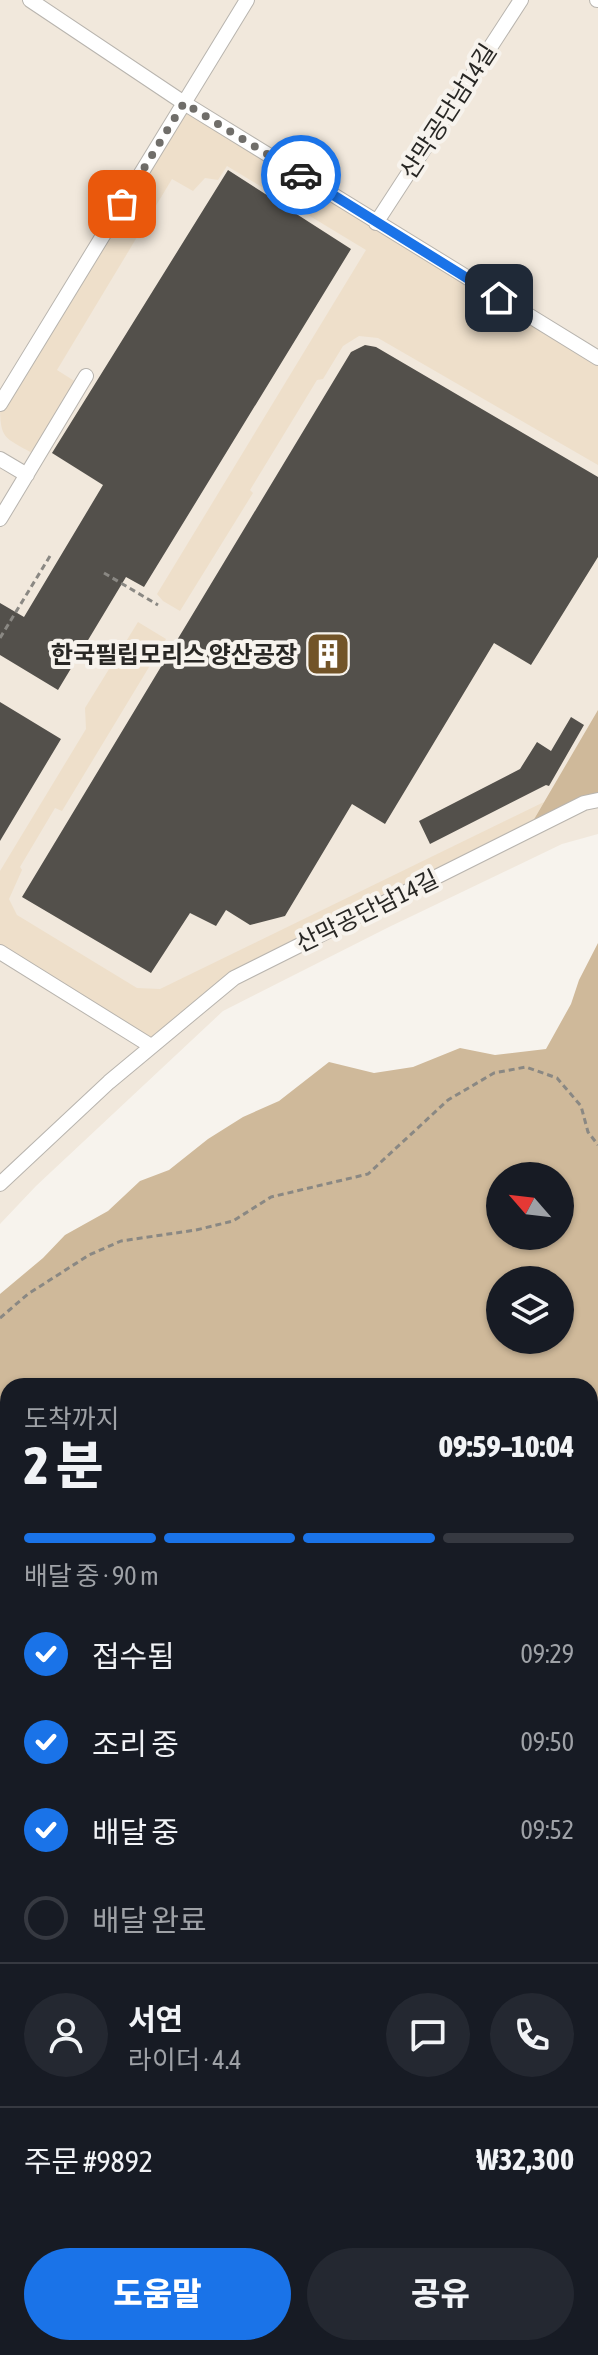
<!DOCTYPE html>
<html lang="ko">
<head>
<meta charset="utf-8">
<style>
	:root { --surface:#171b24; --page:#242831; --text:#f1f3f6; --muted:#9ea1a6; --line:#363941; --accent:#1a73e8 }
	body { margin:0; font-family:"Asap Condensed","Noto Sans KR",sans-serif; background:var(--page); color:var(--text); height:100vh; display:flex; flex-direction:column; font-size:30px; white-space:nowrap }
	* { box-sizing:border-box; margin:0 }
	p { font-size:26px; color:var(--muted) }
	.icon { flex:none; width:44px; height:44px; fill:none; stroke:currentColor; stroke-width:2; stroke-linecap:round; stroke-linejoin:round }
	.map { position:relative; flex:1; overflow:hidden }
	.side { position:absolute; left:0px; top:1378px; width:598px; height:978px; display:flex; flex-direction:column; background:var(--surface); border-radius:24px 24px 0 0; box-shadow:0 2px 6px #0004 }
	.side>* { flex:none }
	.needle { width:52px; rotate:298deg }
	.fabs { position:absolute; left:486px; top:1162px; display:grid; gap:16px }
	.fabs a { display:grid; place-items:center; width:88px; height:88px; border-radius:50%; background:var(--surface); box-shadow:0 2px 6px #0004; font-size:40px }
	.pin { position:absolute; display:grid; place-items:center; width:68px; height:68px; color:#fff; margin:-34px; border-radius:16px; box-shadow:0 4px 12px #0006 }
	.courier { position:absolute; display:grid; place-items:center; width:80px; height:80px; margin:-40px; border:6px solid #1a73e8; border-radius:50%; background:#fff; color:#222; box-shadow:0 2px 10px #0007 }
	.headline em { font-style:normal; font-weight:800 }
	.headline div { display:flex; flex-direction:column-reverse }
	.headline { display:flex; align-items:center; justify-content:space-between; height:136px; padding:0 24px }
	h1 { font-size:52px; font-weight:800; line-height:60px }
	.bar { display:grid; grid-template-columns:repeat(4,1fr); gap:12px 8px; align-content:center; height:96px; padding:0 24px }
	.bar i { height:10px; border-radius:6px; background:var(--line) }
	.bar .on { background:var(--accent) }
	.bar p { grid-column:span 4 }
	.line { display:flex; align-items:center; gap:20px; padding:0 24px; border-top:2px solid var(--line) }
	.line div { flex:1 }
	.round { display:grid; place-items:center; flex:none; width:84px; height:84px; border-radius:42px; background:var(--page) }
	ol { padding:0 24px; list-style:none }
	li { display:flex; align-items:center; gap:24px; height:88px }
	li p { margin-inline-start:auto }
	li .icon { padding:8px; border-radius:50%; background:var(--accent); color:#fff; stroke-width:4 }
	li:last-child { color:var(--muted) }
	li i { width:44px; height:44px; border:4px solid var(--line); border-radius:50% }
	.primary-button { display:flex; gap:16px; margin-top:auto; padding:16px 24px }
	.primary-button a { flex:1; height:92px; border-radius:48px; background:var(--accent); color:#fff; font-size:32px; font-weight:800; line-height:92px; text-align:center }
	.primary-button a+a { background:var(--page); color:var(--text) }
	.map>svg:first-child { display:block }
	.built { fill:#f1e8dc }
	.green { fill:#eedfca }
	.forest { fill:#cfb99a; fill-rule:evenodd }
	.building { fill:#53504b }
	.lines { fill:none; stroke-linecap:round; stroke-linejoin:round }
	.street-casing { stroke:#b8b4ae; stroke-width:16 }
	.path { stroke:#8a8883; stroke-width:3; stroke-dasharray:6 4; stroke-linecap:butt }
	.street { stroke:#fff; stroke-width:14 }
	.done { stroke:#706e6a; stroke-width:8; stroke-dasharray:0 14.4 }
	.route { stroke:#1a73e8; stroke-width:10 }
	.labels { text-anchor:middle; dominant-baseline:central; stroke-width:8; stroke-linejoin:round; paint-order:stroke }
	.street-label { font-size:24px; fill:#282724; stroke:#f7f3ed }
	.poi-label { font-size:24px; font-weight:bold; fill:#282724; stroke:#f7f3ed; text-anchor:end }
</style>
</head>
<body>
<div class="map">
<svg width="598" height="2355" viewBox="0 0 598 2355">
	<rect width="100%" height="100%" fill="#f7f3ed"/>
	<!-- built -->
	<path class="built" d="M 0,0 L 598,0 L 598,834 L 562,844 L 389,927 L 223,1011 L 36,1186 L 0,1224 Z"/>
	<!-- green -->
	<path class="green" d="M 184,103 L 598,365 L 598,465 L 378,338 L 359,336 L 343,346 L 323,379 L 317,380 L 250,490 L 253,493 L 180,611 L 163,601 L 157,594 L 366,250 L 227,166 L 218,180 L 205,178 L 193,191 L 172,179 L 57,370 L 76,382 L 34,454 C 4,437 0,440 0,404 Z
		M 138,622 L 166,639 L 62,811 L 55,808 L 20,867 L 22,870 L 9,899 L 17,915 L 137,988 L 160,989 L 544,802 L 526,833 L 234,978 L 151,1046 L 0,952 L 0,871 L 86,729 L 85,708 Z"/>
	<!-- forest -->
	<path class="forest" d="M 598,710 L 598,800 L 526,833 Z
		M 598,943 L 598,2355 L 0,2355 L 0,1920 L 8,1912 L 8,2348 L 590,2348 L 590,1386 L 8,1386 L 8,1567 L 0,1570 L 0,1294 L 43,1258 L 65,1235 L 108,1211 L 140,1181 L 169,1170 L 208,1139 L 243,1117 L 279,1101 L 329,1062 L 374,1073 L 413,1067 L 460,1048 L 495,1055 L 546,1049 L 571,1004 L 579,980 ZM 560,1176 L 560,1236 L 500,1236 L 500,1176 ZM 560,1280 L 560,1340 L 500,1340 L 500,1280 Z
		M 8,1649 L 8,1759 L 0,1748 L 0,1656 Z"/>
	<!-- building -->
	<path class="building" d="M 228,170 L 351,249 L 144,587 L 126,577 L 58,690 L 0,655 L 0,603 L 24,617 L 103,485 L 52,453 Z
		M 365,345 L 376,347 L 598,477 L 598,557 L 531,665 L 494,643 L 385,824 L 352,804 L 285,916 L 250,925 L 226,910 L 216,926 L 190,913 L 151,973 L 22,897 L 351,352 Z
		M 0,702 L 61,739 L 0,841 Z
		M 571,717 L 584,725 L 549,786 L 546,785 L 430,844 L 419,821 L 520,769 L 537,742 L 551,751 Z"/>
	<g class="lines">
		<!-- street casing -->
		<g class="street-casing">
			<path id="street" d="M 30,0 L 184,103 L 598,358
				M 597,0 L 598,0
				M 376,223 L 521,0
				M 0,404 L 247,0
				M 0,459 L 27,475
				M 0,519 L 86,376
				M 0,952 L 151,1046
				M 0,1184 L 109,1082 L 234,978 L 584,803 L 598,800"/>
		</g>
		<!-- path -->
		<path class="path" d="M 104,573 L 158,605
			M 0,638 L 50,556
			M 0,1318 L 28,1294 L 89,1255 L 121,1241 L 196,1230 L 233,1221 L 271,1197 L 368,1174 L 448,1100 L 494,1073 L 526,1067 L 557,1078 L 581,1106 L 588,1132 L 598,1145
			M 590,1728 L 598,1727
			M 590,1752 L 598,1736
			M 590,1856 L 598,1860
			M 0,1908 L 8,1907
			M 361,2355 L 365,2348"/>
		<!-- street -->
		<use href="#street" class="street"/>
	</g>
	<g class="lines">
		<!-- done -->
		<path class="done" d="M 122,204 L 184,103 L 301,175"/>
		<!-- route -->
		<path class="route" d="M 301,175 L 499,298"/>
	</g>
	<!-- icons -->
	<defs>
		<g id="building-square" transform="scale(2.3)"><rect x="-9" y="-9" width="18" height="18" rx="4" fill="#725428" stroke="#f7f3ed"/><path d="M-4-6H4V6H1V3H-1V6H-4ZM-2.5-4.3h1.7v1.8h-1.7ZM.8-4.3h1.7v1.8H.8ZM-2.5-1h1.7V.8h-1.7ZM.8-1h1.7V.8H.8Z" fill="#fff"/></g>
	</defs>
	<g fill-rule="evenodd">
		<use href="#building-square" x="328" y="654"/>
	</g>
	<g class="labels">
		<!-- street labels -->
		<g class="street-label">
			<text transform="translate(448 111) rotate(-57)">산막공단남14길</text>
			<text transform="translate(367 911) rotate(-26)">산막공단남14길</text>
		</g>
		<!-- poi labels -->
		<g class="poi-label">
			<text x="297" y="654">한국필립모리스 양산공장</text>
		</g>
	</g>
</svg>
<div class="fabs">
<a><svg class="needle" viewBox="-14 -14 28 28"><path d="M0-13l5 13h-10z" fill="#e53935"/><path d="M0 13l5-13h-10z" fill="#9ea1a6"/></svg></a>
<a><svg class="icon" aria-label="layers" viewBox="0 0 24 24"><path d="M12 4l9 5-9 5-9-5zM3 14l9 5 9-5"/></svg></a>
</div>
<div class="pin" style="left:122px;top:204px;background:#ea580c"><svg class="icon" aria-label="bag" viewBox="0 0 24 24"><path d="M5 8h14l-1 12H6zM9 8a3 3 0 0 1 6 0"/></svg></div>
<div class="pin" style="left:499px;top:298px;background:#1f2937"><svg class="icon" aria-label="home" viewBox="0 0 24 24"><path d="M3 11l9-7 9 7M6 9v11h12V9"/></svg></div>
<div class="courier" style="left:301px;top:175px"><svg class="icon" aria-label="car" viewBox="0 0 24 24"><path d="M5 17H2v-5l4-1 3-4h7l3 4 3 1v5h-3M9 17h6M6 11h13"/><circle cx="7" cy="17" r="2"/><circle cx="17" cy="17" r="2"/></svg></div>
<section class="side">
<div class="headline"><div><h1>2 분</h1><p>도착까지</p></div><em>09:59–10:04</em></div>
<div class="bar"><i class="on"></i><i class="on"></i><i class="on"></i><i></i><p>배달 중 · 90 m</p></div>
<ol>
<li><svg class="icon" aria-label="check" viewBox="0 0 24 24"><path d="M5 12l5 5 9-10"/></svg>접수됨<p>09:29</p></li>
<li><svg class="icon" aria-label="check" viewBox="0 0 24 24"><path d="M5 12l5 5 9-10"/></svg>조리 중<p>09:50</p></li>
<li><svg class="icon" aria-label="check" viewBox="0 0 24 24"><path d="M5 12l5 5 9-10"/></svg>배달 중<p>09:52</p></li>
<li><i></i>배달 완료</li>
</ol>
<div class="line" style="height:144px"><a class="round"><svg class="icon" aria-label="person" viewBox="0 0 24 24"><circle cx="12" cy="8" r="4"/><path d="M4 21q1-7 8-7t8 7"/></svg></a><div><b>서연</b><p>라이더 · 4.4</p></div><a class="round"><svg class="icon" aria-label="chat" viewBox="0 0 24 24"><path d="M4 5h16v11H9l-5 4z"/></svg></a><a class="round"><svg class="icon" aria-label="phone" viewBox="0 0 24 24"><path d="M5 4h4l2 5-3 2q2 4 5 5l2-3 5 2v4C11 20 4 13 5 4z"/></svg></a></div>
<div class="line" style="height:104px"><div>주문 #9892</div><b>₩32,300</b></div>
<div class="primary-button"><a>도움말</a><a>공유</a></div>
</section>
</div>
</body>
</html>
